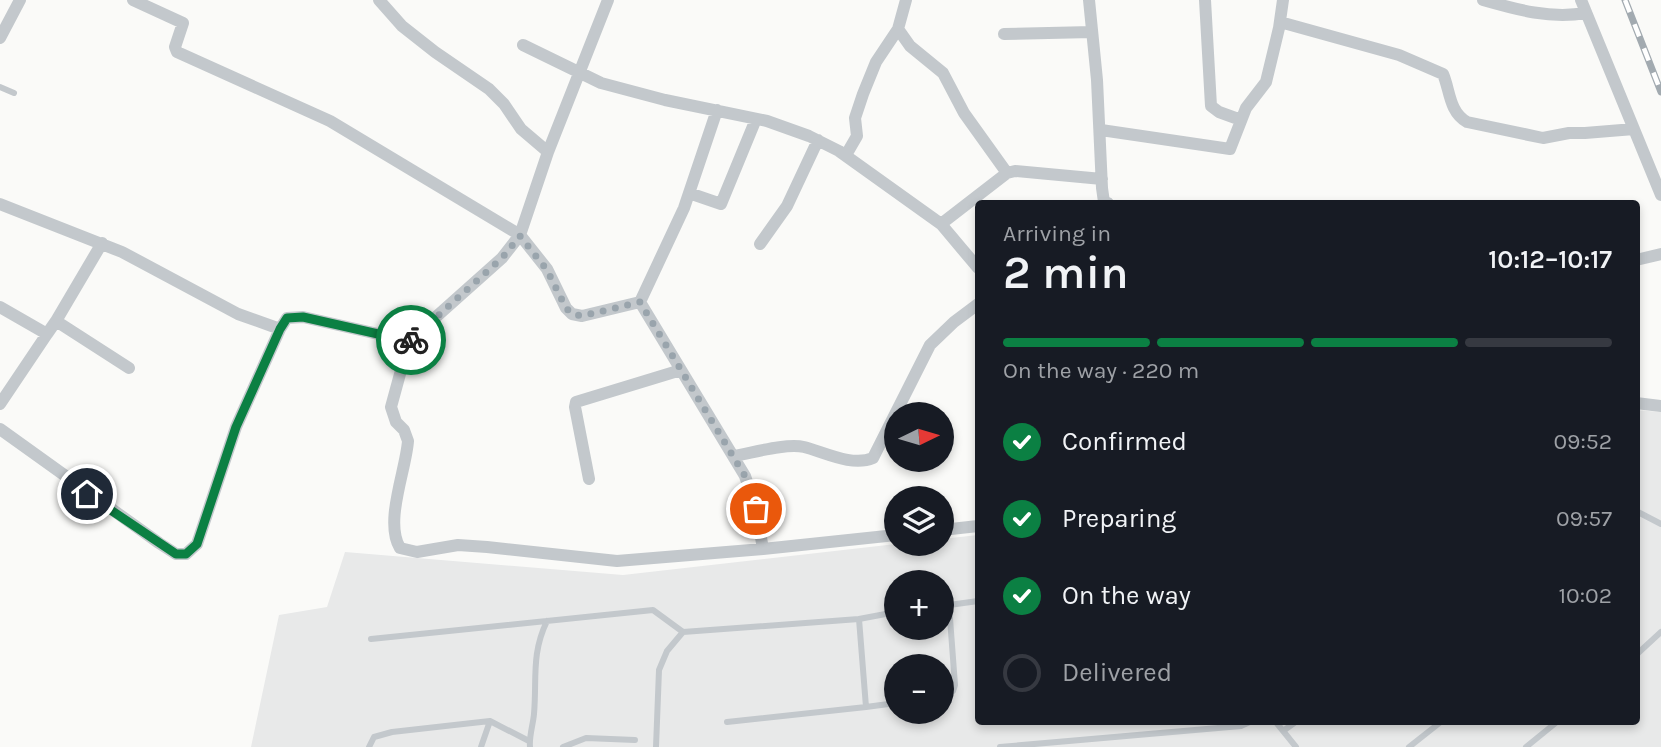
<!DOCTYPE html>
<html lang="en">
<head>
<meta charset="utf-8">
<style>
	:root { --surface:#171b24; --page:#242831; --text:#f1f3f6; --muted:#9ea1a6; --line:#363941; --accent:#0b8043 }
	body { margin:0; font-family:Karla,sans-serif; background:var(--page); color:var(--text); height:100vh; display:flex; flex-direction:column; font-size:26px; white-space:nowrap }
	* { box-sizing:border-box; margin:0 }
	p { font-size:23px; color:var(--muted) }
	.icon { flex:none; width:38px; height:38px; fill:none; stroke:currentColor; stroke-width:2; stroke-linecap:round; stroke-linejoin:round }
	.map { position:relative; flex:1; overflow:hidden }
	.details { position:absolute; left:975px; top:200px; width:665px; height:525px; display:flex; flex-direction:column; background:var(--surface); border-radius:7px; box-shadow:0 4px 10px #0003 }
	.details>* { flex:none }
	.needle { width:46px; rotate:85deg }
	.buttons { position:absolute; left:884px; top:402px; display:grid; gap:14px }
	.buttons a { display:grid; place-items:center; width:70px; height:70px; border-radius:50%; background:var(--surface); box-shadow:0 4px 10px #0003; font-size:35px }
	.pin { position:absolute; display:grid; place-items:center; width:60px; height:60px; color:#fff; margin:-30px; border:4px solid #fff; border-radius:50%; box-shadow:0 2px 7px #0007 }
	.courier { position:absolute; display:grid; place-items:center; width:70px; height:70px; margin:-35px; border:5px solid #0b8043; border-radius:50%; background:#fff; color:#222; box-shadow:0 2px 9px #0007 }
	.head em { font-style:normal; font-weight:600 }
	.head div { display:flex; flex-direction:column-reverse }
	.head { display:flex; align-items:center; justify-content:space-between; height:119px; padding:0 28px }
	h1 { font-size:46px; font-weight:600; line-height:52px }
	.bar { display:grid; grid-template-columns:repeat(4,1fr); gap:10px 7px; align-content:center; height:84px; padding:0 28px }
	.bar i { height:9px; border-radius:5px; background:var(--line) }
	.bar .selected { background:var(--accent) }
	.bar p { grid-column:span 4 }
	ol { padding:0 28px; list-style:none }
	li { display:flex; align-items:center; gap:21px; height:77px }
	li p { margin-inline-start:auto }
	li .icon { padding:7px; border-radius:50%; background:var(--accent); color:#fff; stroke-width:4 }
	li:last-child { color:var(--muted) }
	li i { width:38px; height:38px; border:4px solid var(--line); border-radius:50% }
	.map>svg:first-child { display:block }
	.built { fill:#e8e9e9; fill-rule:evenodd }
	.lines { fill:none; stroke-linecap:round; stroke-linejoin:round }
	.lane { stroke:#c3c8cc; stroke-width:6 }
	.street { stroke:#c3c8cc; stroke-width:12 }
	.rail-casing { stroke:#a2aab0; stroke-width:7 }
	.rail { stroke:#fff; stroke-width:4.5; stroke-dasharray:13; stroke-linecap:butt }
	.done { stroke:#99a4ac; stroke-width:7; stroke-dasharray:0 12.6 }
	.route { stroke:#0b8043; stroke-width:9 }
</style>
</head>
<body>
<div class="map">
<svg width="1661" height="747" viewBox="0 0 1661 747">
	<rect width="100%" height="100%" fill="#fafaf8"/>
	<!-- built -->
	<path class="built" d="M 1636,410 L 1661,412 L 1661,747 L 251,747 L 279,615 L 327,607 L 345,552 L 623,575 L 896,544 L 942,544 L 942,539 L 978,535 L 978,721 L 1636,721 ZM 896,583 L 942,583 L 942,628 L 896,628 ZM 896,667 L 942,667 L 942,712 L 896,712 Z"/>
	<g class="lines">
		<!-- lane -->
		<path class="lane" d="M 0,87 L 14,93
			M 1636,511 L 1661,524
			M 942,606 L 978,601
			M 859,619 L 896,612
			M 371,639 L 653,610 L 683,632
			M 1636,655 L 1661,632
			M 942,696 L 953,691 L 955,685 L 949,605
			M 866,707 L 896,703
			M 1275,721 L 1296,747
			M 1283,731 L 1297,721
			M 369,747 L 374,737 L 392,732 L 490,721 L 529,741
			M 481,747 L 490,721
			M 530,747 C 529,736 533,725 534,714 C 537,679 531,654 547,621
			M 563,747 L 586,738 L 635,740
			M 656,747 L 659,670 L 667,651 L 683,632 L 859,619 L 866,707 L 727,722
			M 1000,747 L 1241,726 L 1252,721
			M 1409,747 L 1442,721
			M 1526,747 L 1558,721"/>
		<!-- street -->
		<path class="street" d="M 133,0 L 183,23 L 175,47 L 177,52 L 330,121 L 520,235 L 547,269 L 566,308 L 572,314 L 582,316 L 640,302
			M 379,0 L 402,26 L 435,52 L 489,89 L 504,104 L 521,129 L 548,152
			M 608,0 L 548,152 L 520,235 L 502,258 L 409,341 L 391,407 L 396,422 L 404,430 L 408,441 C 406,470 384,522 400,548 L 417,552 L 458,545 L 487,547 L 617,561 L 763,549 L 896,535
			M 1089,0 L 1097,80 L 1102,188 L 1104,202 L 1108,203
			M 1205,0 L 1211,106 L 1219,112 L 1241,120
			M 1483,0 C 1518,10 1550,19 1586,13
			M 1581,0 L 1661,195
			M 1280,22 L 1399,55 L 1443,74 C 1450,90 1449,112 1467,122 L 1543,138 L 1569,133 L 1585,133 L 1634,129
			M 898,29 L 910,46 L 943,73 L 964,113 L 1007,173
			M 1004,34 L 1092,32
			M 0,38 L 20,0
			M 523,45 L 601,83 L 665,100 L 767,121 L 809,136 L 839,151 L 941,224 L 978,268
			M 717,110 L 684,208 L 640,302 L 745,476 L 756,509 L 763,549
			M 1101,130 L 1230,149 L 1246,108 L 1266,82 L 1279,28 L 1283,0
			M 846,155 L 857,136 L 855,118 L 863,94 L 876,62 L 898,29 L 906,0
			M 689,193 L 721,204 L 756,119
			M 0,204 L 122,252 L 238,314 L 280,329
			M 941,224 L 1007,173 L 1015,171 L 1102,179
			M 760,244 L 787,206 L 818,140
			M 1636,260 L 1661,254
			M 0,307 L 47,334 L 0,404
			M 56,321 L 102,243
			M 47,334 L 56,321 L 129,368
			M 1636,403 L 1661,406
			M 0,429 L 159,543 L 176,554 L 186,554 L 197,544 L 236,427 L 280,329 L 287,318 L 303,317 L 409,341
			M 733,456 C 752,453 786,443 804,447 C 824,452 852,467 873,458 L 930,345 L 954,322 L 978,304
			M 589,479 L 575,407 L 576,402 L 681,370
			M 942,530 L 978,526"/>
		<!-- rail casing -->
		<g class="rail-casing">
			<path id="rail" d="M 1625,0 L 1661,92"/>
		</g>
		<!-- rail -->
		<use href="#rail" class="rail"/>
	</g>
	<g class="lines">
		<!-- done -->
		<path class="done" d="M 411,340 L 502,258 L 520,236 L 547,270 L 566,308 L 572,314 L 582,316 L 640,302 L 745,476 L 756,509"/>
		<!-- route -->
		<path class="route" d="M 87,494 L 176,554 L 186,554 L 197,544 L 236,427 L 280,329 L 287,318 L 303,317 L 409,341 L 411,340"/>
	</g>
</svg>
<div class="buttons">
<a><svg class="needle" viewBox="-14 -14 28 28"><path d="M0-13l5 13h-10z" fill="#e53935"/><path d="M0 13l5-13h-10z" fill="#9ea1a6"/></svg></a>
<a><svg class="icon" aria-label="layers" viewBox="0 0 24 24"><path d="M12 4l9 5-9 5-9-5zM3 14l9 5 9-5"/></svg></a>
<a>+</a>
<a>−</a>
</div>
<div class="pin" style="left:756px;top:509px;background:#ea580c"><svg class="icon" aria-label="bag" viewBox="0 0 24 24"><path d="M5 8h14l-1 12H6zM9 8a3 3 0 0 1 6 0"/></svg></div>
<div class="pin" style="left:87px;top:494px;background:#1f2937"><svg class="icon" aria-label="home" viewBox="0 0 24 24"><path d="M3 11l9-7 9 7M6 9v11h12V9"/></svg></div>
<div class="courier" style="left:411px;top:340px"><svg class="icon" aria-label="bike" viewBox="0 0 24 24"><circle cx="6" cy="16" r="4"/><circle cx="18" cy="16" r="4"/><path d="M6 16l4-8h5l3 8M10 8l3 8H6M13 5h3"/></svg></div>
<section class="details">
<div class="head"><div><h1>2 min</h1><p>Arriving in</p></div><em>10:12–10:17</em></div>
<div class="bar"><i class="selected"></i><i class="selected"></i><i class="selected"></i><i></i><p>On the way · 220 m</p></div>
<ol>
<li><svg class="icon" aria-label="check" viewBox="0 0 24 24"><path d="M5 12l5 5 9-10"/></svg>Confirmed<p>09:52</p></li>
<li><svg class="icon" aria-label="check" viewBox="0 0 24 24"><path d="M5 12l5 5 9-10"/></svg>Preparing<p>09:57</p></li>
<li><svg class="icon" aria-label="check" viewBox="0 0 24 24"><path d="M5 12l5 5 9-10"/></svg>On the way<p>10:02</p></li>
<li><i></i>Delivered</li>
</ol>
</section>
</div>
</body>
</html>
